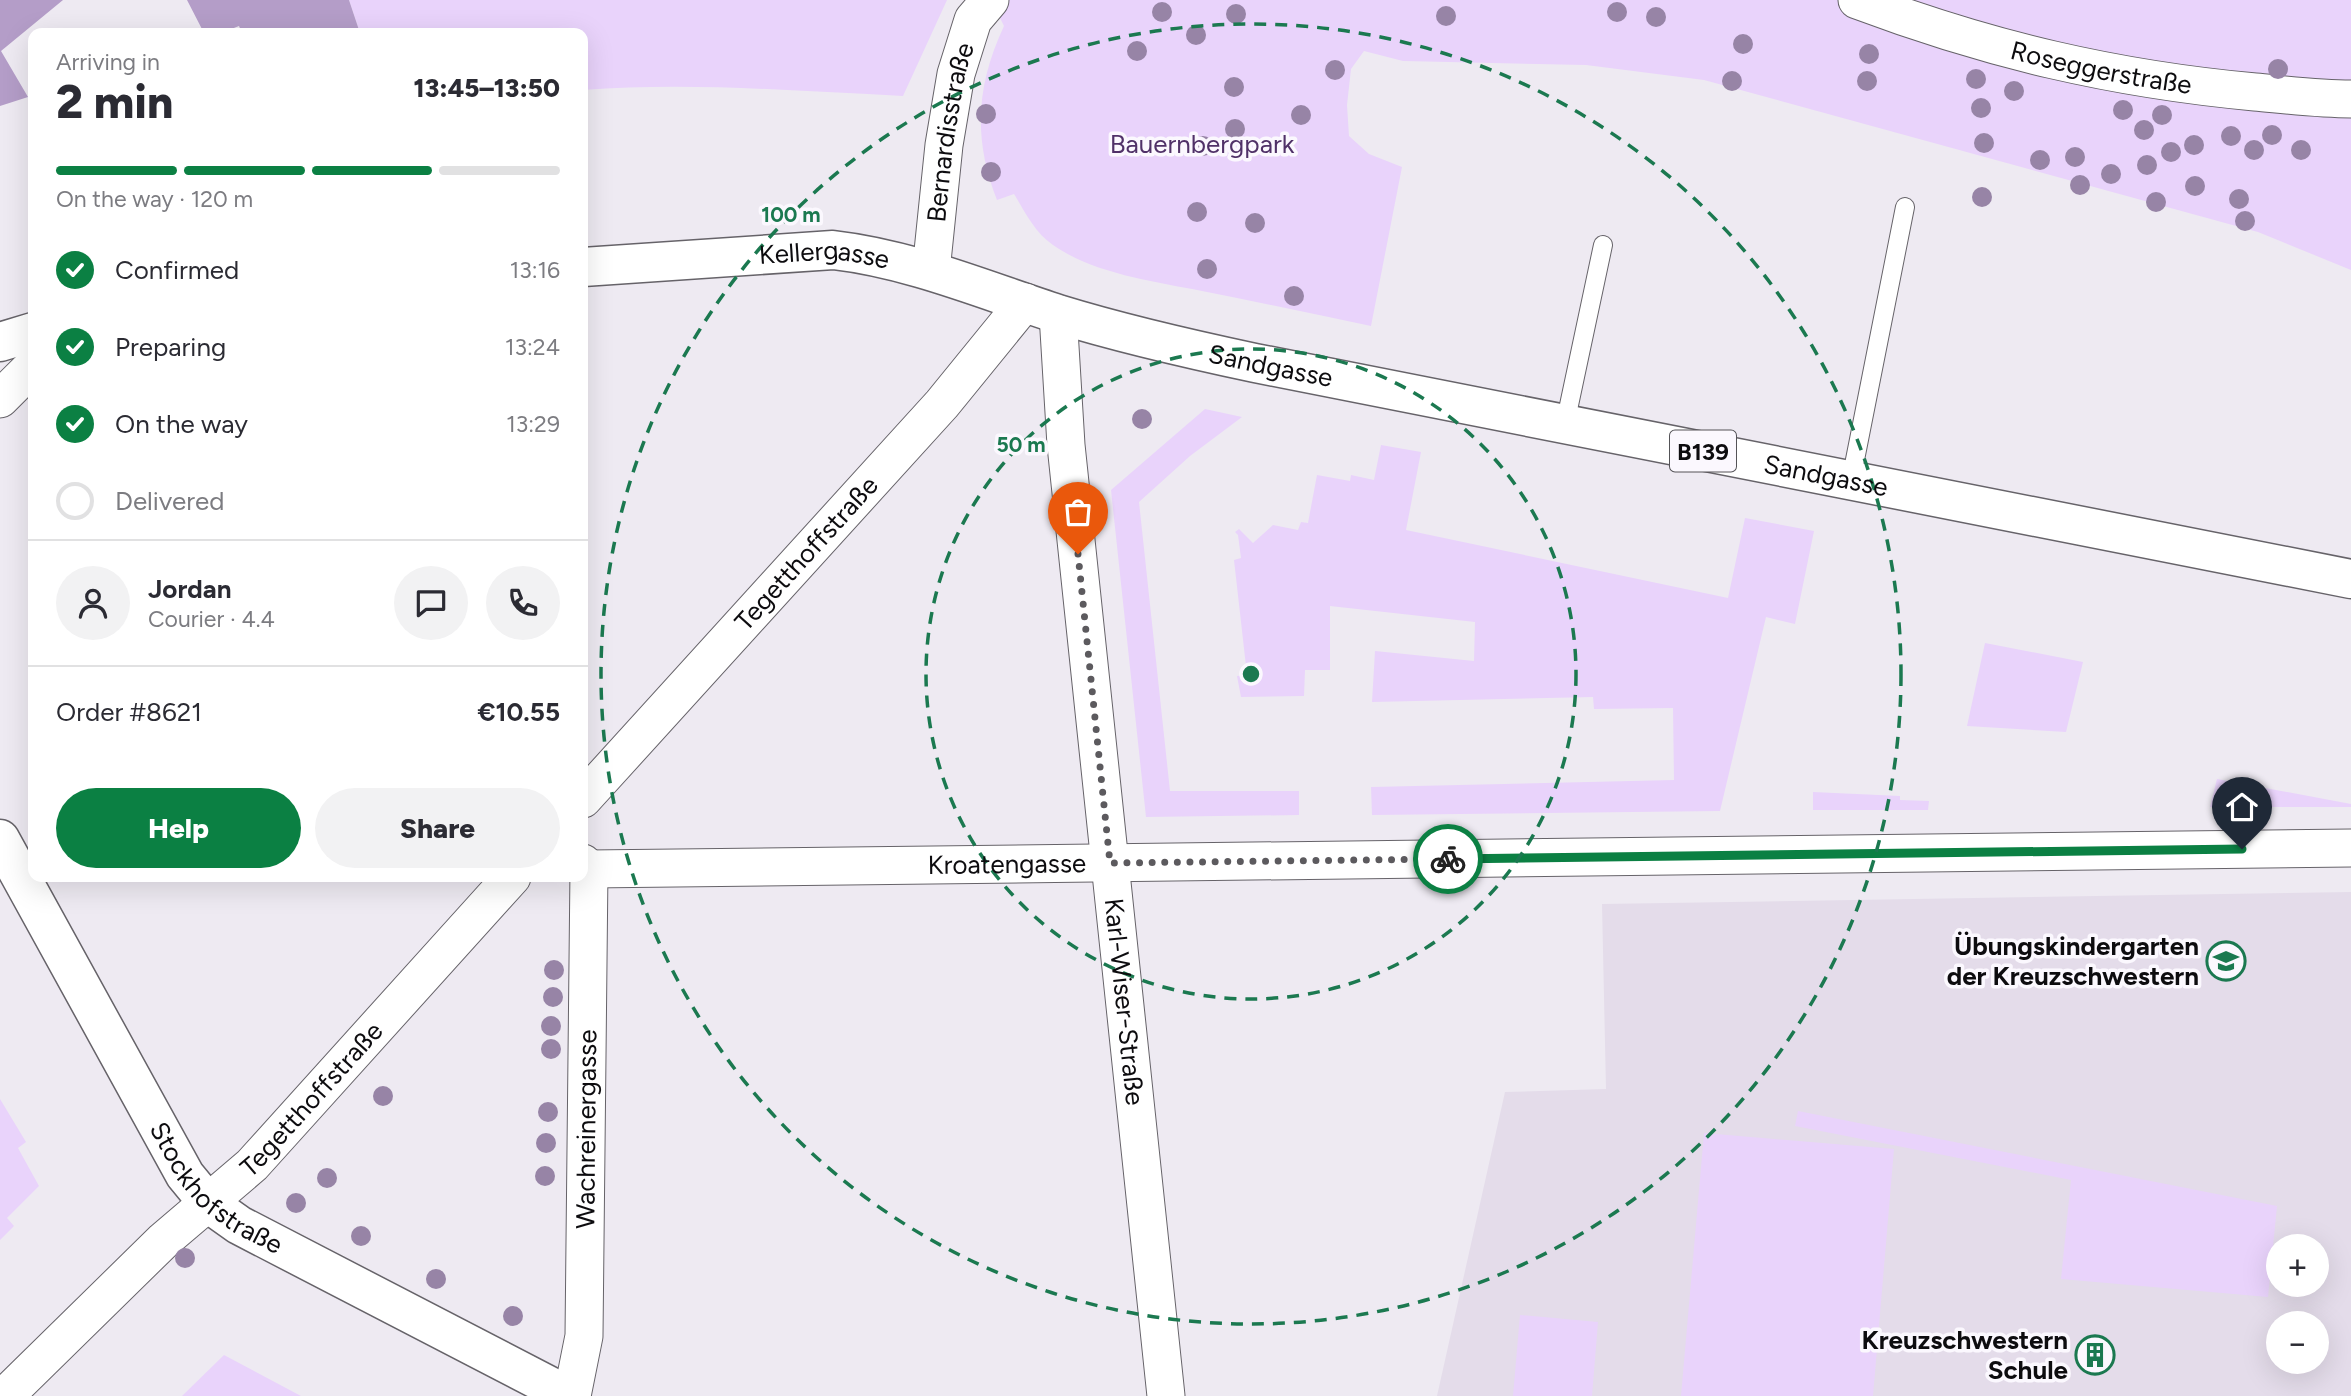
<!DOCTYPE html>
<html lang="en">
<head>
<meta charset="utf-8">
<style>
	:root { --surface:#fff; --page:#f2f2f3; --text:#2b2b33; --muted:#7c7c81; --line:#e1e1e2; --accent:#0b8043 }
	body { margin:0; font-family:Figtree,sans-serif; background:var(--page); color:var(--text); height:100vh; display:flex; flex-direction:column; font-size:26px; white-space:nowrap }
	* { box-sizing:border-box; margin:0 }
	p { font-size:23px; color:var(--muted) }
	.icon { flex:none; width:38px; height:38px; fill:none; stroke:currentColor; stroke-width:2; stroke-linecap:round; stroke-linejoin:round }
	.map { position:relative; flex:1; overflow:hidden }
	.sheet { position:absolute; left:28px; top:28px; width:560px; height:854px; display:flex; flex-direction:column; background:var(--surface); border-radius:14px; box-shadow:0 7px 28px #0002 }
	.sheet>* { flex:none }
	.controls { position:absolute; left:2266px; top:1234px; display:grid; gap:14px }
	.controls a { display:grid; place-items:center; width:63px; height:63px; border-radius:50%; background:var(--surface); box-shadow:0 7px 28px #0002; font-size:35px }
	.pin { position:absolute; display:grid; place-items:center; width:60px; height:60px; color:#fff; margin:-72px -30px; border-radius:50% 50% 50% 0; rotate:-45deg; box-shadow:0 0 7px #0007 }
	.pin .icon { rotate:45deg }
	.courier { position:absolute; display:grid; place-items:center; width:70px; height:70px; margin:-35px; border:5px solid #0b8043; border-radius:50%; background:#fff; color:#222; box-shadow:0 2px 9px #0007 }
	.summary em { font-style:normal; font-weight:800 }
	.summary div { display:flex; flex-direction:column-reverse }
	.summary { display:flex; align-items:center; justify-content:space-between; height:119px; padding:0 28px }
	h1 { font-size:46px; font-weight:800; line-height:52px }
	.bar { display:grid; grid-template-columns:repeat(4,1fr); gap:10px 7px; align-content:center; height:84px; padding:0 28px }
	.bar i { height:9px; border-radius:5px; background:var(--line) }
	.bar .selected { background:var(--accent) }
	.bar p { grid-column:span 4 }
	.line { display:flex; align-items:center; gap:18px; padding:0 28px; border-top:2px solid var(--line) }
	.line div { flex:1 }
	.round { display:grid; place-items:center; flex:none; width:74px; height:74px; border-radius:37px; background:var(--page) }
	ol { padding:0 28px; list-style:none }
	li { display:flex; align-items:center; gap:21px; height:77px }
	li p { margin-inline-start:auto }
	li .icon { padding:7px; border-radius:50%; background:var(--accent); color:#fff; stroke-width:4 }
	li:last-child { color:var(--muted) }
	li i { width:38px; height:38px; border:4px solid var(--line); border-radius:50% }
	.primary-button { display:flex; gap:14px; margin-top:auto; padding:14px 28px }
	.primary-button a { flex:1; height:80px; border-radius:42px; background:var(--accent); color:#fff; font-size:28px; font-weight:800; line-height:80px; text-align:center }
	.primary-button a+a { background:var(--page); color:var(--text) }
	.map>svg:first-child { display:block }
	.built { fill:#e4dcea; fill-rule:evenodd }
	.green { fill:#e9d3fb }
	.forest { fill:#b49dc8 }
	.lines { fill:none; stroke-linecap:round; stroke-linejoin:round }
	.lane-casing { stroke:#666369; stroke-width:20 }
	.street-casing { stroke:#666369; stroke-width:39 }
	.secondary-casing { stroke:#666369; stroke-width:41 }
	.primary-casing { stroke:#666369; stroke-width:41 }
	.lane { stroke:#fff; stroke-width:18 }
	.street { stroke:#fff; stroke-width:37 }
	.secondary { stroke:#fff; stroke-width:38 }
	.primary { stroke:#fff; stroke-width:38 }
	.tree { fill:#9784a6 }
	.done { stroke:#5c5a5e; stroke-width:7; stroke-dasharray:0 12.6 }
	.route { stroke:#0b8043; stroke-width:9 }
	.ring { fill:none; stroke:#1b7950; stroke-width:3.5; stroke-dasharray:12 9 }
	.labels { text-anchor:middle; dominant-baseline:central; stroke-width:7; stroke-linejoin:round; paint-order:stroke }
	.shield { fill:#fbf8fe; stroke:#545357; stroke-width:2 }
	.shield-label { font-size:24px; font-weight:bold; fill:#0d0c0f }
	.street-label { font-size:26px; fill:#0d0c0f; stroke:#fbf8fe }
	.park-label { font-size:26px; fill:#503168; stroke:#fbf8fe }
	.poi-label { font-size:26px; font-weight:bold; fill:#0d0c0f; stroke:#fbf8fe; text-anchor:end }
	.centre { fill:#1b7950; stroke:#fbf8fe; stroke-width:3.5 }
	.ring-label { font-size:21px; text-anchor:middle; font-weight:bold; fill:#1b7950; stroke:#fbf8fe; stroke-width:7; stroke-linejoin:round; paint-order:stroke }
</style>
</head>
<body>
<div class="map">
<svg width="2351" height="1396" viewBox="0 0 2351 1396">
	<rect width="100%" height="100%" fill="#eeeaf2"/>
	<!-- built -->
	<path class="built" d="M 2351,892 L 2351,1396 L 1437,1396 L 1505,1092 L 1606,1089 L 1602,904 ZM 2278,1246 L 2317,1246 L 2317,1284 L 2278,1284 ZM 2278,1323 L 2317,1323 L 2317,1362 L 2278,1362 Z"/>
	<!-- green -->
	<path class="green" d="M 349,0 L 947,0 L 903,96 C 796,91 689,82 583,90 L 583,33 L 360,33 Z
		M 991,0 L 2351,0 L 2351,270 L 2258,232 L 1704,80 L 1586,65 L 1403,61 L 1364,51 L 1351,69 L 1347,105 L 1349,136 L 1369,154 L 1402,167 L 1371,326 C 1314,314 1258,302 1202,291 C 1152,281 1095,274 1053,245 C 1035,233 1025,212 1014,194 L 997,200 C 973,139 976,86 1004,26 Z
		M 1205,409 L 1242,417 L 1190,456 L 1139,502 L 1170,791 L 1299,791 L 1299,815 L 1146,817 L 1111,490 Z
		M 1381,445 L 1421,452 L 1406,530 L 1728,598 L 1745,518 L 1814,531 L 1795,624 L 1766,617 L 1720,811 L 1372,815 L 1371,787 L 1674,780 L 1673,708 L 1594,709 L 1593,697 L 1372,702 L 1375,651 L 1474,661 L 1475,622 L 1330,606 L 1330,670 L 1305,670 L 1304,696 L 1241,697 L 1237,676 L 1247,675 L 1234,560 L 1241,558 L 1238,535 L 1235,532 L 1239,529 L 1253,543 L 1273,525 L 1298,530 L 1301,522 L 1308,523 L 1317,475 L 1350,481 L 1351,475 L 1374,480 Z
		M 1985,643 L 2083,662 L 2066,732 L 1967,726 Z
		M 2217,779 L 2351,804 L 2351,807 L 2210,807 Z
		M 1813,792 L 1900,796 L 1900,800 L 1929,801 L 1928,810 L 1813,810 Z
		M 0,1099 L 26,1142 L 18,1148 L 39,1186 L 7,1218 L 14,1226 L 0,1240 Z
		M 1798,1111 L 2277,1206 L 2268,1297 L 2061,1279 L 2071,1180 L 1795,1126 Z
		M 1704,1133 L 1894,1149 L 1873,1396 L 1681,1396 Z
		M 1520,1315 L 1598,1322 L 1592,1396 L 1513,1396 Z
		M 224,1355 L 301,1396 L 182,1396 Z"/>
	<!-- forest -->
	<path class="forest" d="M 0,0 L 63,0 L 1,51 L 28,97 L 0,106 Z
		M 187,0 L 349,0 L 360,33 L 242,33 L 239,26 L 221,33 L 204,33 Z"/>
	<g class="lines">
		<!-- lane casing -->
		<g class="lane-casing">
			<path id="lane" d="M 1565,424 L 1603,245
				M 1851,480 L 1905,207"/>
		</g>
		<!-- street casing -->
		<g class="street-casing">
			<g id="street">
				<path id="s1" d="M 1857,0 C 1990,50 2114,79 2255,92 C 2287,95 2319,99 2351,99"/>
				<path id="s2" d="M 931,271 L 944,145 L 956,74 L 973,20 L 990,0"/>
				<path id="s3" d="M 1058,314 L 1066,445 L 1166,1396"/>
				<path d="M 0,399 L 33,366"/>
				<path id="s4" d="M 583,799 L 942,404 L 1025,302"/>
				<path id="s5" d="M 589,869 L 2351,848"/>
				<path id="s6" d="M 5,1396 L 164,1240 L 252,1165 L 512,877"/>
				<path id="s7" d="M 572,1396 L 584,1336 L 589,869 L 583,863"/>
			</g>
		</g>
		<!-- secondary casing -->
		<g class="secondary-casing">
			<g id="secondary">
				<path id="s8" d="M 0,839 L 185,1175 L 208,1203 L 239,1225 L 569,1396"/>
			</g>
		</g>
		<!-- primary casing -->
		<g class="primary-casing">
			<g id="primary">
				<path id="s9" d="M 583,267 L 833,250 C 911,259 984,290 1058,314 C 1123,334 1189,349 1255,363 L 2351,579"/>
				<path d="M 0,342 L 33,332"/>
			</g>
		</g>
		<!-- lane -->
		<use href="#lane" class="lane"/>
		<!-- street -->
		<use href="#street" class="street"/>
		<!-- secondary -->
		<use href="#secondary" class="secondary"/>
		<!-- primary -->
		<use href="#primary" class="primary"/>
	</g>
	<!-- trees -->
	<g class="tree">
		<circle cx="1162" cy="12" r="10"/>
		<circle cx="1617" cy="12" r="10"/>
		<circle cx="1236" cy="14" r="10"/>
		<circle cx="1446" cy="16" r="10"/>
		<circle cx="1656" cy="17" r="10"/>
		<circle cx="1196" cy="35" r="10"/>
		<circle cx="1743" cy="44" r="10"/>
		<circle cx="1137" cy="51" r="10"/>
		<circle cx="1869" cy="54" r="10"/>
		<circle cx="2278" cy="69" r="10"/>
		<circle cx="1335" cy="70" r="10"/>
		<circle cx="1976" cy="79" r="10"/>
		<circle cx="1732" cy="81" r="10"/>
		<circle cx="1867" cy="81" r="10"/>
		<circle cx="1234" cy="87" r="10"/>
		<circle cx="2014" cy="91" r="10"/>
		<circle cx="1981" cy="108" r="10"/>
		<circle cx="2123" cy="110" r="10"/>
		<circle cx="986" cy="114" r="10"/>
		<circle cx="1301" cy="115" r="10"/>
		<circle cx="2162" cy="115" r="10"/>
		<circle cx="1235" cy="129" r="10"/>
		<circle cx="2144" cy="130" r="10"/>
		<circle cx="2272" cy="135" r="10"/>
		<circle cx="2231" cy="136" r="10"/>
		<circle cx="1984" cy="143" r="10"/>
		<circle cx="2194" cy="145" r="10"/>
		<circle cx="1203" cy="146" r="10"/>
		<circle cx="2254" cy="150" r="10"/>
		<circle cx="2301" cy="150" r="10"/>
		<circle cx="2171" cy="152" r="10"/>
		<circle cx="2075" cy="157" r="10"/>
		<circle cx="2040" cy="160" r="10"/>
		<circle cx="2147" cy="165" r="10"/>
		<circle cx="991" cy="172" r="10"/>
		<circle cx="2111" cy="174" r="10"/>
		<circle cx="2080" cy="185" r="10"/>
		<circle cx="2195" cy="186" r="10"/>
		<circle cx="1982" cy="197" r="10"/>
		<circle cx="2239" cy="199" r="10"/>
		<circle cx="2156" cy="202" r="10"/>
		<circle cx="1197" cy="212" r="10"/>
		<circle cx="2245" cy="221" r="10"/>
		<circle cx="1255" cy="223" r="10"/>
		<circle cx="1207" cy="269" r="10"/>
		<circle cx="1294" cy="296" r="10"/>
		<circle cx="1142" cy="419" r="10"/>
		<circle cx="554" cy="970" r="10"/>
		<circle cx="553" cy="997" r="10"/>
		<circle cx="551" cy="1026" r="10"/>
		<circle cx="551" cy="1049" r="10"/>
		<circle cx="383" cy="1096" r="10"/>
		<circle cx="548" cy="1112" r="10"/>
		<circle cx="546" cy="1143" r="10"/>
		<circle cx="545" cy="1176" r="10"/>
		<circle cx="327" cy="1178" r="10"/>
		<circle cx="296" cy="1203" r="10"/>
		<circle cx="361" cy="1236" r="10"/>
		<circle cx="185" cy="1258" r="10"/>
		<circle cx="436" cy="1279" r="10"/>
		<circle cx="513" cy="1316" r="10"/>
	</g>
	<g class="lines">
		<!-- done -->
		<path class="done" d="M 1078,554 L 1110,863 L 1448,859"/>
		<!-- route -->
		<path class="route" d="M 1448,859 L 2242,849"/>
	</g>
	<!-- distance rings -->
	<g class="ring">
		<circle cx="1251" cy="674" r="325"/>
		<circle cx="1251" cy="674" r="650"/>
	</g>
	<!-- icons -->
	<defs>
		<g id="school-ring" transform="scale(2.0125)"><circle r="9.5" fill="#fbf8fe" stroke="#1b7950" stroke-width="1.5"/><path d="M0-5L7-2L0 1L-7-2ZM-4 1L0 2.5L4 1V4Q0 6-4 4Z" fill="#1b7950"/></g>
		<g id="building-ring" transform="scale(2.0125)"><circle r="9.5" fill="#fbf8fe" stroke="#1b7950" stroke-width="1.5"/><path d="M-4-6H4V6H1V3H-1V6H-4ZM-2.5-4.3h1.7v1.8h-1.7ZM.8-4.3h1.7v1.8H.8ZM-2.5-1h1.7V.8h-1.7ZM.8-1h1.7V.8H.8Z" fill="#1b7950"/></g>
	</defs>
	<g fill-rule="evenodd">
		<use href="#school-ring" x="2226" y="961"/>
		<use href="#building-ring" x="2095" y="1355"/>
	</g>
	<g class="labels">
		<!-- shield labels -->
		<rect class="shield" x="1670" y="430.5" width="66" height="41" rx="5"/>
		<g class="shield-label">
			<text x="1703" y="451">B139</text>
		</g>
		<!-- street labels -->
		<g class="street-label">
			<text stroke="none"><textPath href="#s1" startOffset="254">Roseggerstraße</textPath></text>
			<text stroke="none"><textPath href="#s2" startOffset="140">Bernardisstraße</textPath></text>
			<text stroke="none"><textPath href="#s9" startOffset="242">Kellergasse</textPath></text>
			<text stroke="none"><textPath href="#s9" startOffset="704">Sandgasse</textPath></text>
			<text stroke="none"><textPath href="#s9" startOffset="1270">Sandgasse</textPath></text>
			<text stroke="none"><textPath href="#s4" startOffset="332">Tegetthoffstraße</textPath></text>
			<text stroke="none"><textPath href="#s5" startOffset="418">Kroatengasse</textPath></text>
			<text stroke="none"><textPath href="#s3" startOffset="691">Karl-Wiser-Straße</textPath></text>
			<text stroke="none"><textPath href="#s6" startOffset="427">Tegetthoffstraße</textPath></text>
			<text stroke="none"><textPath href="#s7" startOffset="268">Wachreinergasse</textPath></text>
			<text stroke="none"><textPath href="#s8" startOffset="415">Stockhofstraße</textPath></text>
		</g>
		<!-- park labels -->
		<g class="park-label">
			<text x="1202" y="144">Bauernbergpark</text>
		</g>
		<!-- poi labels -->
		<g class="poi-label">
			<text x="2199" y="946">Übungskindergarten<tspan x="2199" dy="30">der Kreuzschwestern</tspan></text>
			<text x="2068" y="1340">Kreuzschwestern<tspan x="2068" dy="30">Schule</tspan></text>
		</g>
	</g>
	<circle cx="1251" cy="674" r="10" class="centre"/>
	<g class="ring-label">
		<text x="791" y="222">100 m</text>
		<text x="1021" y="452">50 m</text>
	</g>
</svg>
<div class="controls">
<a>+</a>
<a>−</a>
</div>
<div class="pin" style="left:1078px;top:554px;background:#ea580c"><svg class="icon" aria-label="bag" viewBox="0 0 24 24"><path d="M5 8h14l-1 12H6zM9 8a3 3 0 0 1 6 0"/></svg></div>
<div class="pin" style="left:2242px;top:849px;background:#1f2937"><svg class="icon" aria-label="home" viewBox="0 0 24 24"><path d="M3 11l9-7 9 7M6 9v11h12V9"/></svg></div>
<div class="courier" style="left:1448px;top:859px"><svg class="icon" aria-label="bike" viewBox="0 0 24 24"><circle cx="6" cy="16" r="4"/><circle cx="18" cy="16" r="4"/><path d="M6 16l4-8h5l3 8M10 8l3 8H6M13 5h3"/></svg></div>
<section class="sheet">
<div class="summary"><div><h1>2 min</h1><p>Arriving in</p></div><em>13:45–13:50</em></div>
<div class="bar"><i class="selected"></i><i class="selected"></i><i class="selected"></i><i></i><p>On the way · 120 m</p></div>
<ol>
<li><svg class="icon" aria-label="check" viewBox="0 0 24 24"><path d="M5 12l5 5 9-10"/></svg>Confirmed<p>13:16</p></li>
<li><svg class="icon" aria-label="check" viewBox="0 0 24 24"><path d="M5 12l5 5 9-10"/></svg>Preparing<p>13:24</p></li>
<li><svg class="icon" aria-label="check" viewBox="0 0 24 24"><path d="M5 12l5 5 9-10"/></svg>On the way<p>13:29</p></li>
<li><i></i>Delivered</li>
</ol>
<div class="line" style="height:126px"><a class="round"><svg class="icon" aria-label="person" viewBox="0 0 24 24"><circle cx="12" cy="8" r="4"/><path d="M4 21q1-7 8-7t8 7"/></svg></a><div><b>Jordan</b><p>Courier · 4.4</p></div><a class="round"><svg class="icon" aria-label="chat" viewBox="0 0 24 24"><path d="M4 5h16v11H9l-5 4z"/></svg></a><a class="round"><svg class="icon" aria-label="phone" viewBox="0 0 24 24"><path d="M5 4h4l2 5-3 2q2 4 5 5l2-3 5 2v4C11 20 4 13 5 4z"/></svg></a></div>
<div class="line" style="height:91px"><div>Order #8621</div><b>€10.55</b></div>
<div class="primary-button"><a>Help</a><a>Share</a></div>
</section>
</div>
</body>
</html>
